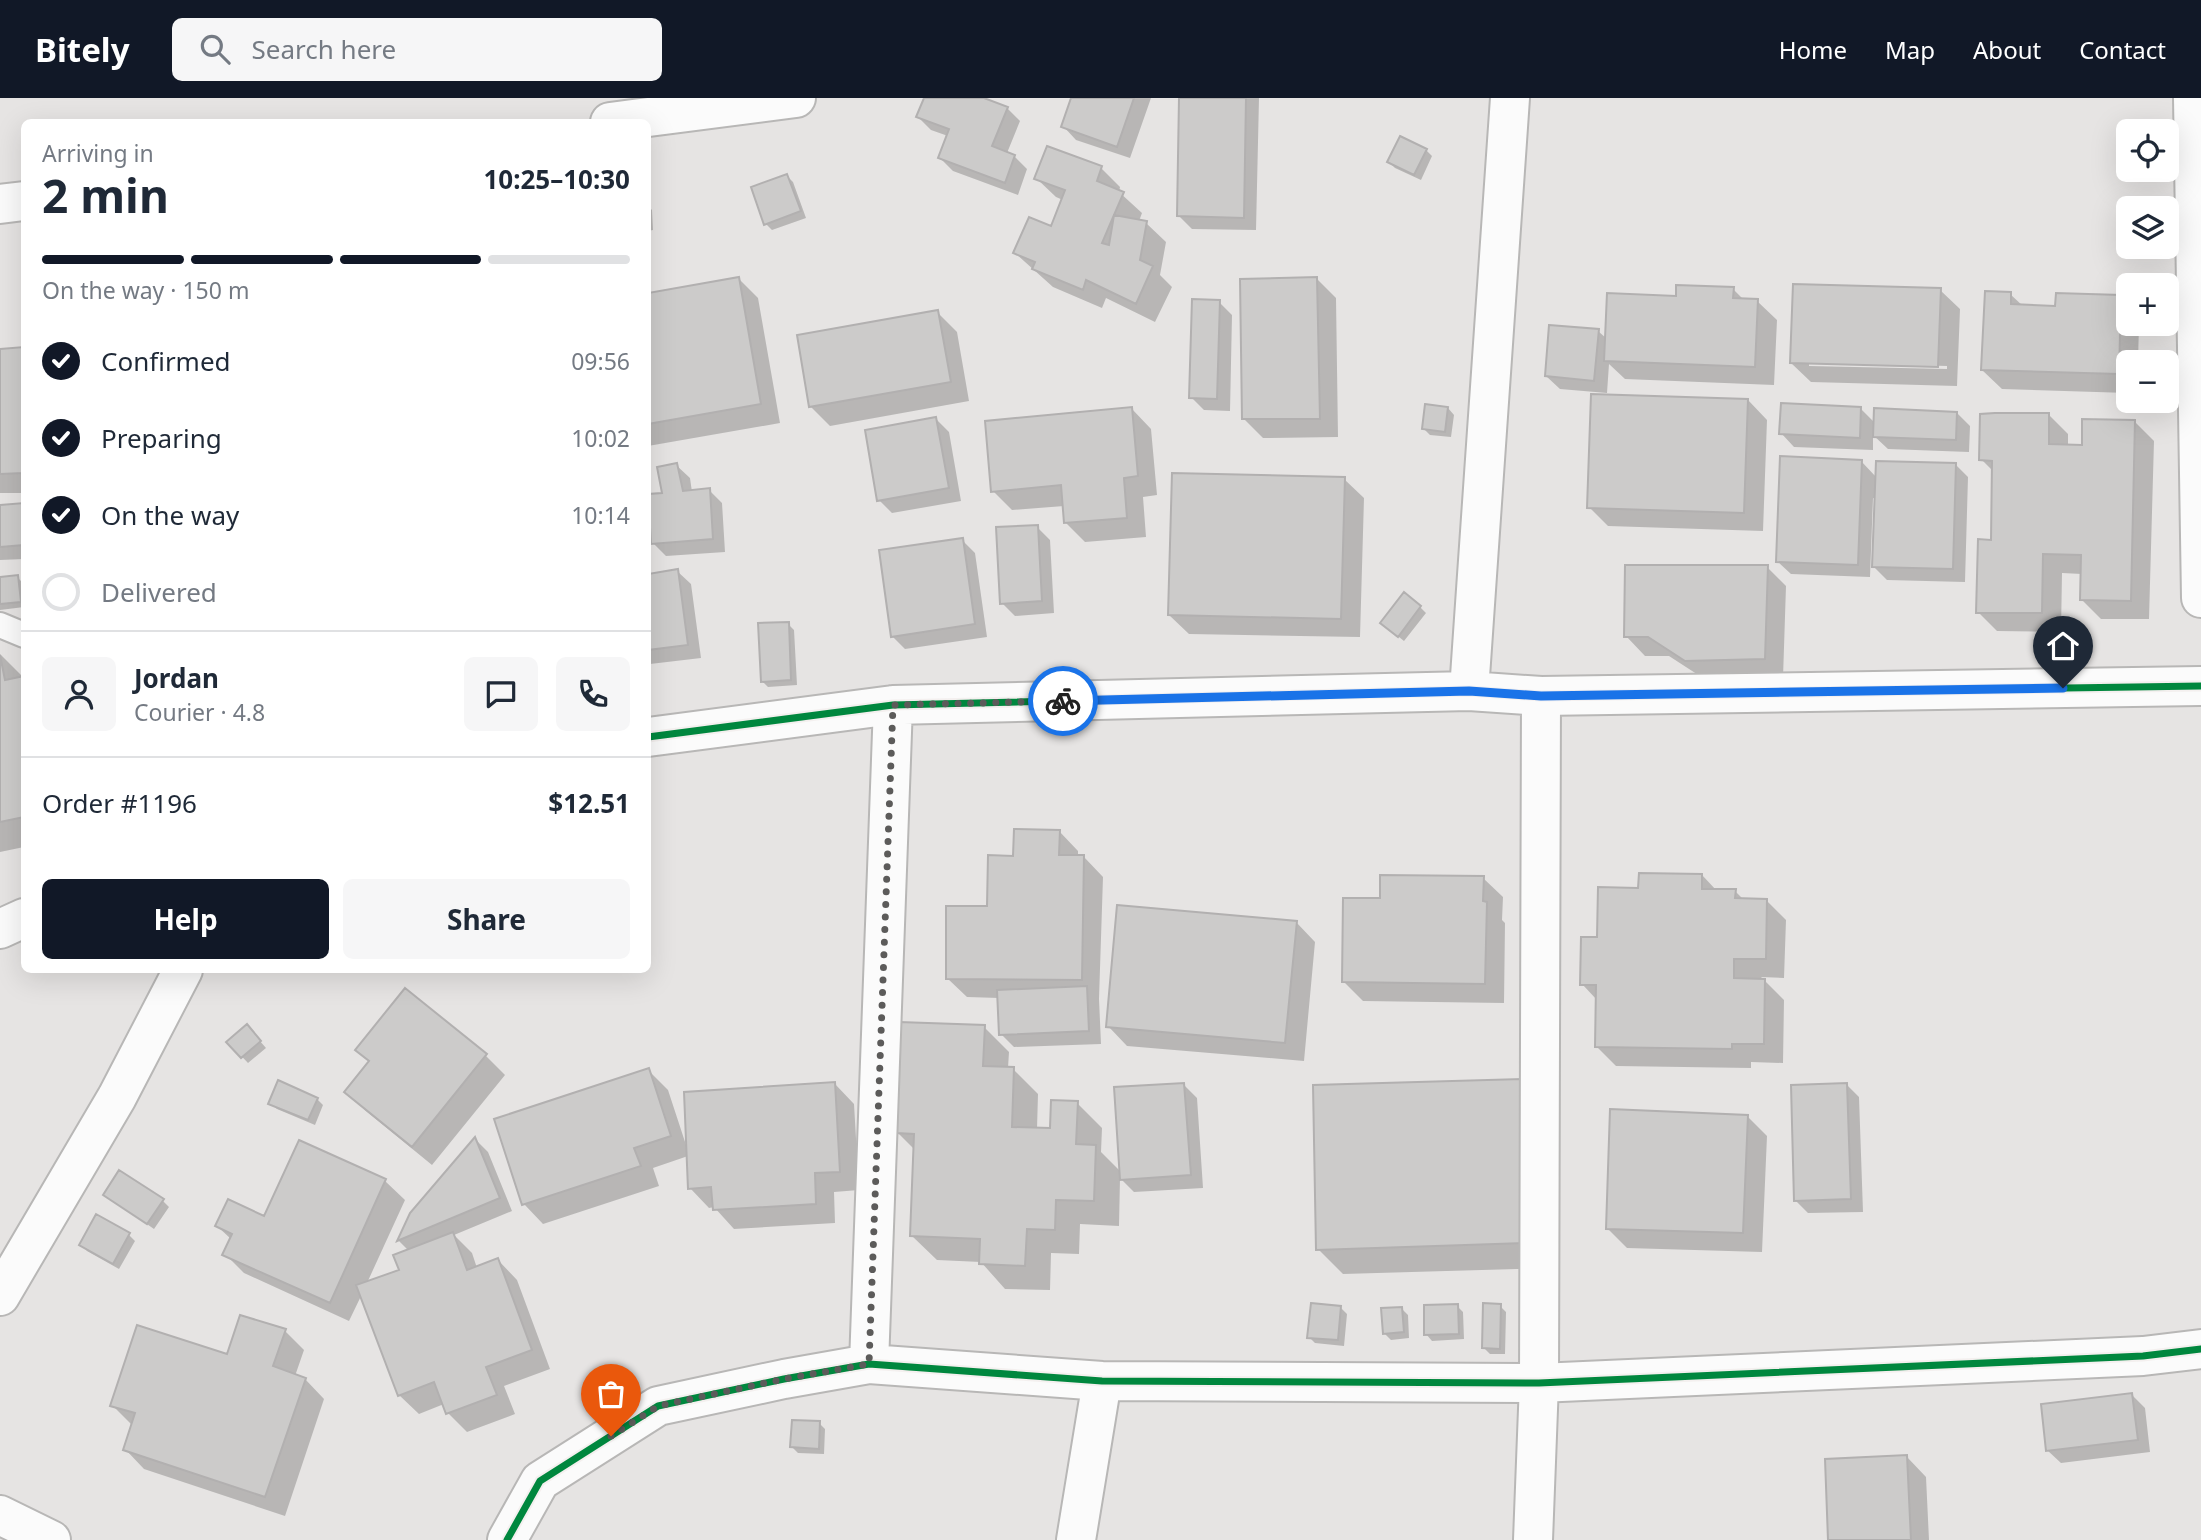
<!DOCTYPE html>
<html lang="en">
<head>
<meta charset="utf-8">
<style>
	:root { --surface:#fff; --page:#f6f6f7; --text:#1f2937; --muted:#747a83; --line:#e0e1e3; --accent:#111827 }
	body { margin:0; font-family:"Noto Sans",sans-serif; background:var(--page); color:var(--text); height:100vh; display:flex; flex-direction:column; font-size:26px; white-space:nowrap }
	* { box-sizing:border-box; margin:0 }
	p { font-size:23px; color:var(--muted) }
	.icon { flex:none; width:38px; height:38px; fill:none; stroke:currentColor; stroke-width:2; stroke-linecap:round; stroke-linejoin:round }
	.map { position:relative; flex:1; overflow:hidden }
	.sheet { position:absolute; left:21px; top:21px; width:630px; height:854px; display:flex; flex-direction:column; background:var(--surface); border-radius:10px; box-shadow:0 7px 28px #0002 }
	.sheet>* { flex:none }
	.buttons { position:absolute; left:2116px; top:21px; display:grid; gap:14px }
	.buttons a { display:grid; place-items:center; width:63px; height:63px; border-radius:10px; background:var(--surface); box-shadow:0 7px 28px #0002; font-size:35px }
	.pin { position:absolute; display:grid; place-items:center; width:60px; height:60px; color:#fff; margin:-72px -30px; border-radius:50% 50% 50% 0; rotate:-45deg; box-shadow:0 0 7px #0007 }
	.pin .icon { rotate:45deg }
	.courier { position:absolute; display:grid; place-items:center; width:70px; height:70px; margin:-35px; border:5px solid #1a73e8; border-radius:50%; background:#fff; color:#222; box-shadow:0 2px 9px #0007 }
	.headline em { font-style:normal; font-weight:700 }
	.headline div { display:flex; flex-direction:column-reverse }
	.headline { display:flex; align-items:center; justify-content:space-between; height:119px; padding:0 21px }
	h1 { font-size:46px; font-weight:700; line-height:52px }
	.bar { display:grid; grid-template-columns:repeat(4,1fr); gap:10px 7px; align-content:center; height:84px; padding:0 21px }
	.bar i { height:9px; border-radius:5px; background:var(--line) }
	.bar .active { background:var(--accent) }
	.bar p { grid-column:span 4 }
	.line { display:flex; align-items:center; gap:18px; padding:0 21px; border-top:2px solid var(--line) }
	.line div { flex:1 }
	.round { display:grid; place-items:center; flex:none; width:74px; height:74px; border-radius:10px; background:var(--page) }
	ol { padding:0 21px; list-style:none }
	li { display:flex; align-items:center; gap:21px; height:77px }
	li p { margin-inline-start:auto }
	li .icon { padding:7px; border-radius:50%; background:var(--accent); color:#fff; stroke-width:4 }
	li:last-child { color:var(--muted) }
	li i { width:38px; height:38px; border:4px solid var(--line); border-radius:50% }
	.action { display:flex; gap:14px; margin-top:auto; padding:14px 21px }
	.action a { flex:1; height:80px; border-radius:10px; background:var(--accent); color:#fff; font-size:28px; font-weight:700; line-height:80px; text-align:center }
	.action a+a { background:var(--page); color:var(--text) }
	header { display:flex; align-items:center; gap:42px; box-sizing:border-box; height:98px; padding:0 35px; background:var(--accent); color:#fff }
	header strong { font-size:33px }
	nav { display:flex; gap:38px; margin-inline-start:auto; font-size:24px }
	.search { width:490px; height:63px; background:var(--page); display:flex; align-items:center; gap:18px; box-sizing:border-box; padding:0 24px; border-radius:10px; color:var(--muted); font-size:26px }
	.map>svg:first-child { display:block }
	.shadow { fill:#0003; fill-rule:evenodd }
	.building { fill:#cccbca; stroke:#b2b0b0; stroke-width:2; fill-rule:evenodd }
	.lines { fill:none; stroke-linecap:round; stroke-linejoin:round }
	.lane-casing { stroke:#b8b7b6; stroke-width:28 }
	.street-casing { stroke:#b8b7b6; stroke-width:42 }
	.lane { stroke:#fbfbfb; stroke-width:24 }
	.street { stroke:#fbfbfb; stroke-width:38 }
	.cycleway-casing { stroke:#f4f0ef; stroke-width:11 }
	.cycleway { stroke:#00873e; stroke-width:7 }
	.done { stroke:#5c5b5a; stroke-width:7; stroke-dasharray:0 12.6 }
	.route { stroke:#1a73e8; stroke-width:9 }
</style>
</head>
<body>
<header>
<strong>Bitely</strong>
<div class="search"><svg class="icon" aria-label="search" viewBox="0 0 24 24"><circle cx="10" cy="10" r="6"/><path d="M15 15l6 6"/></svg>Search here</div>
<nav><a>Home</a><a>Map</a><a>About</a><a>Contact</a></nav>
</header>
<div class="map">
<svg width="2201" height="1442" viewBox="0 0 2201 1442">
	<rect width="100%" height="100%" fill="#e6e4e3"/>
	<!-- shadow -->
	<path class="shadow" d="M 926,0 L 979,0 L 1007,10 L 1020,23 L 1007,55 L 1014,58 L 1027,71 L 1018,97 L 953,73 L 940,60 L 948,38 L 931,32 L 918,19 Z
		M 1072,0 L 1151,0 L 1130,60 L 1076,42 L 1063,28 Z
		M 1181,0 L 1259,0 L 1256,132 L 1192,131 L 1179,118 Z
		M 1426,52 L 1432,58 L 1421,82 L 1395,70 L 1389,64 Z
		M 1101,70 L 1120,89 L 1119,94 L 1142,115 L 1139,123 L 1146,125 L 1166,144 L 1160,177 L 1172,189 L 1155,224 L 1106,200 L 1102,210 L 1053,189 L 1015,155 L 1051,130 L 1063,102 L 1056,99 L 1036,80 Z
		M 787,78 L 793,84 L 806,120 L 772,132 L 766,126 Z
		M 648,108 L 652,112 L 653,132 L 648,133 Z
		M 739,181 L 758,200 L 780,325 L 648,348 L 648,197 Z
		M 1317,181 L 1336,200 L 1338,339 L 1263,340 L 1244,321 Z
		M 1733,191 L 1744,202 L 1757,203 L 1777,222 L 1774,287 L 1625,281 L 1609,266 L 1607,295 L 1560,291 L 1546,278 L 1598,233 L 1607,241 L 1678,200 Z
		M 1940,192 L 1960,211 L 1957,288 L 1811,284 L 1791,265 ZM 1809,264 L 1947,268 L 1947,271 L 1809,268 Z
		M 2010,196 L 2023,208 L 2057,210 L 2120,199 L 2128,207 L 2128,226 L 2139,226 L 2138,264 L 2128,264 L 2128,295 L 2002,291 L 1982,272 Z
		M 1219,204 L 1232,217 L 1230,313 L 1204,312 L 1191,299 Z
		M 937,214 L 957,234 L 969,303 L 830,328 L 811,309 Z
		M 24,251 L 24,395 L 0,395 L 0,253 Z
		M 1748,302 L 1767,322 L 1763,433 L 1608,428 L 1589,409 Z
		M 1448,310 L 1454,317 L 1451,339 L 1430,337 L 1424,331 Z
		M 1132,311 L 1151,331 L 1157,397 L 1143,399 L 1146,439 L 1085,444 L 1066,425 L 1064,408 L 1012,412 L 993,393 Z
		M 1861,311 L 1875,325 L 1957,315 L 1970,328 L 1969,354 L 1888,351 L 1873,337 L 1873,352 L 1794,349 L 1781,335 Z
		M 2049,317 L 2068,336 L 2068,348 L 2084,348 L 2134,323 L 2154,343 L 2149,521 L 2101,521 L 2082,502 L 2082,476 L 2062,475 L 2061,534 L 1997,533 L 1978,514 L 1992,444 L 1994,374 L 1981,361 Z
		M 936,321 L 949,334 L 961,403 L 892,415 L 879,402 Z
		M 1861,363 L 1877,380 L 1955,366 L 1968,379 L 1965,484 L 1887,482 L 1874,469 L 1877,401 L 1873,400 L 1870,479 L 1791,476 L 1777,463 Z
		M 676,367 L 690,380 L 692,394 L 709,392 L 722,405 L 725,454 L 666,458 L 653,445 L 664,396 Z
		M 1344,381 L 1364,400 L 1360,539 L 1189,536 L 1169,517 Z
		M 24,407 L 24,461 L 0,462 L 0,409 Z
		M 1037,429 L 1050,442 L 1054,515 L 1015,518 L 1002,505 Z
		M 962,442 L 975,455 L 987,539 L 905,551 L 892,538 Z
		M 1767,469 L 1786,488 L 1783,580 L 1706,582 L 1669,558 L 1645,558 L 1626,538 Z
		M 677,473 L 691,486 L 701,560 L 650,566 L 648,564 L 648,478 Z
		M 17,479 L 23,485 L 24,509 L 0,512 L 0,481 Z
		M 1420,509 L 1426,515 L 1404,543 L 1389,531 Z
		M 788,526 L 794,532 L 797,587 L 768,589 L 762,583 Z
		M 0,556 L 24,580 L 24,749 L 0,754 Z
		M 1059,733 L 1078,753 L 1078,759 L 1084,759 L 1103,779 L 1099,901 L 1101,946 L 1014,949 L 1001,936 L 999,900 L 967,899 L 947,880 L 989,810 L 1015,759 Z
		M 1702,777 L 1717,793 L 1735,793 L 1744,802 L 1766,802 L 1786,822 L 1784,880 L 1761,879 L 1784,902 L 1783,965 L 1751,964 L 1751,970 L 1616,968 L 1596,948 L 1597,902 L 1582,886 L 1599,841 L 1640,791 Z
		M 1483,780 L 1503,799 L 1502,822 L 1505,825 L 1504,905 L 1363,903 L 1344,884 L 1382,802 Z
		M 1296,824 L 1315,844 L 1304,963 L 1127,948 L 1108,928 Z
		M 984,929 L 1009,954 L 1008,970 L 1013,971 L 1038,996 L 1037,1031 L 1052,1031 L 1077,1005 L 1102,1030 L 1101,1054 L 1121,1074 L 1184,987 L 1197,1000 L 1203,1090 L 1134,1094 L 1120,1080 L 1119,1128 L 1080,1126 L 1079,1156 L 1051,1155 L 1050,1192 L 1005,1191 L 981,1164 L 937,1162 L 912,1138 L 915,1052 L 898,1035 Z
		M 253,935 L 266,950 L 248,965 L 228,944 Z
		M 485,957 L 505,977 L 432,1067 L 366,1013 L 347,993 L 371,964 Z
		M 648,972 L 668,992 L 687,1050 L 835,986 L 854,1006 L 859,1092 L 834,1094 L 835,1125 L 734,1131 L 714,1109 L 709,1110 L 690,1090 L 688,1058 L 653,1070 L 659,1088 L 543,1126 L 524,1106 Z
		M 1521,983 L 1550,1170 L 1343,1176 L 1318,1151 Z
		M 1846,986 L 1859,999 L 1863,1114 L 1808,1115 L 1795,1102 Z
		M 317,1001 L 323,1007 L 315,1027 L 277,1011 L 271,1005 Z
		M 1748,1019 L 1767,1038 L 1762,1154 L 1627,1150 L 1607,1130 Z
		M 476,1042 L 488,1054 L 512,1113 L 454,1137 L 472,1155 L 477,1170 L 498,1162 L 517,1182 L 550,1271 L 504,1288 L 515,1316 L 467,1334 L 448,1315 L 444,1306 L 419,1316 L 399,1297 L 362,1196 L 349,1223 L 244,1175 L 225,1156 L 231,1141 L 217,1128 L 265,1120 L 300,1044 L 385,1083 L 405,1102 L 367,1185 L 401,1173 L 409,1153 L 399,1143 L 411,1116 Z
		M 105,1097 L 163,1103 L 169,1109 L 154,1131 Z
		M 129,1137 L 135,1143 L 119,1171 L 87,1153 L 81,1146 Z
		M 1457,1208 L 1463,1214 L 1464,1241 L 1432,1243 L 1426,1236 Z
		M 1500,1208 L 1506,1214 L 1505,1256 L 1490,1256 L 1484,1250 Z
		M 1341,1210 L 1347,1216 L 1344,1248 L 1315,1245 L 1309,1239 Z
		M 1401,1210 L 1408,1217 L 1409,1240 L 1391,1242 L 1385,1236 Z
		M 285,1233 L 304,1252 L 295,1278 L 305,1281 L 324,1301 L 285,1418 L 144,1371 L 125,1351 L 132,1327 L 112,1307 Z
		M 2132,1297 L 2145,1310 L 2150,1354 L 2061,1365 L 2047,1352 Z
		M 819,1325 L 825,1331 L 824,1356 L 798,1355 L 792,1349 Z
		M 1907,1359 L 1926,1379 L 1929,1442 L 1830,1442 Z"/>
	<!-- building -->
	<path class="building" d="M 924,0 L 984,0 L 1008,9 L 992,48 L 1015,57 L 1005,85 L 938,60 L 949,31 L 916,19 Z
		M 1071,0 L 1134,0 L 1117,49 L 1061,29 Z
		M 1179,0 L 1246,0 L 1244,120 L 1177,118 Z
		M 1400,38 L 1427,51 L 1414,77 L 1387,64 Z
		M 1047,48 L 1102,68 L 1097,83 L 1124,94 L 1114,117 L 1147,123 L 1140,162 L 1153,168 L 1136,206 L 1086,182 L 1083,192 L 1032,171 L 1035,164 L 1013,155 L 1029,119 L 1051,128 L 1065,92 L 1034,81 ZM 1114,117 L 1109,147 L 1102,145 Z
		M 787,76 L 801,113 L 764,127 L 751,89 Z
		M 739,179 L 761,306 L 648,326 L 648,195 Z
		M 1317,179 L 1320,321 L 1242,321 L 1240,181 Z
		M 1793,186 L 1941,190 L 1938,269 L 1790,265 Z
		M 1676,187 L 1734,189 L 1733,200 L 1758,201 L 1755,269 L 1604,263 L 1607,195 L 1676,198 Z
		M 1985,193 L 2011,194 L 2011,206 L 2055,208 L 2056,195 L 2121,197 L 2119,276 L 1981,272 Z
		M 1192,201 L 1220,202 L 1217,301 L 1189,300 Z
		M 938,212 L 951,284 L 809,309 L 797,237 Z
		M 1549,227 L 1599,231 L 1594,283 L 1545,278 Z
		M 24,249 L 24,375 L 0,376 L 0,251 Z
		M 1591,296 L 1748,301 L 1744,415 L 1587,410 Z
		M 1781,305 L 1861,309 L 1860,340 L 1779,336 Z
		M 1425,306 L 1448,309 L 1445,334 L 1422,331 Z
		M 1132,309 L 1138,378 L 1124,380 L 1127,420 L 1064,425 L 1061,387 L 991,394 L 985,323 Z
		M 1874,310 L 1957,314 L 1956,342 L 1873,339 Z
		M 1995,315 L 2049,315 L 2049,346 L 2082,347 L 2082,321 L 2135,322 L 2131,503 L 2080,502 L 2081,457 L 2043,456 L 2042,515 L 1976,515 L 1978,441 L 1991,442 L 1992,363 L 1979,362 L 1980,316 Z
		M 936,319 L 949,390 L 877,403 L 865,332 Z
		M 1780,358 L 1862,362 L 1858,467 L 1776,464 Z
		M 1876,363 L 1956,365 L 1953,471 L 1872,469 Z
		M 677,365 L 683,393 L 710,390 L 713,441 L 651,446 L 648,396 L 662,395 L 657,369 Z
		M 1172,375 L 1345,379 L 1341,521 L 1168,517 Z
		M 24,405 L 24,447 L 0,449 L 0,407 Z
		M 1038,427 L 1042,503 L 1000,506 L 996,429 Z
		M 963,440 L 975,526 L 891,539 L 879,452 Z
		M 1625,467 L 1768,467 L 1765,561 L 1685,563 L 1648,539 L 1624,539 Z
		M 678,471 L 688,547 L 648,552 L 648,476 Z
		M 18,477 L 21,504 L 0,506 L 0,479 Z
		M 1404,494 L 1421,508 L 1398,539 L 1380,525 Z
		M 789,524 L 791,582 L 761,584 L 758,525 Z
		M 0,557 L 5,582 L 24,578 L 24,719 L 0,724 Z
		M 1014,731 L 1060,732 L 1059,757 L 1084,757 L 1082,882 L 946,881 L 946,808 L 987,808 L 988,757 L 1013,758 Z
		M 1639,775 L 1702,776 L 1702,791 L 1736,791 L 1735,800 L 1767,801 L 1766,861 L 1734,861 L 1734,880 L 1765,881 L 1764,946 L 1732,946 L 1732,951 L 1595,949 L 1596,887 L 1580,887 L 1581,839 L 1597,839 L 1598,789 L 1638,790 Z
		M 1380,777 L 1484,778 L 1483,803 L 1487,804 L 1485,886 L 1342,884 L 1343,800 L 1380,800 Z
		M 1117,807 L 1297,823 L 1285,945 L 1106,929 Z
		M 1087,888 L 1089,933 L 999,937 L 997,892 Z
		M 405,890 L 487,956 L 412,1049 L 344,994 L 369,963 L 355,952 Z
		M 899,924 L 985,927 L 983,968 L 1014,969 L 1012,1029 L 1050,1030 L 1051,1002 L 1078,1003 L 1076,1046 L 1096,1047 L 1094,1103 L 1056,1102 L 1055,1132 L 1027,1131 L 1025,1168 L 979,1166 L 980,1141 L 910,1138 L 914,1036 L 896,1035 Z
		M 247,926 L 261,943 L 241,960 L 226,944 Z
		M 649,970 L 671,1038 L 634,1050 L 641,1068 L 522,1107 L 494,1021 Z
		M 1522,981 L 1525,1145 L 1316,1152 L 1313,987 Z
		M 278,982 L 318,1000 L 308,1022 L 268,1006 Z
		M 835,984 L 840,1074 L 815,1075 L 816,1106 L 713,1112 L 711,1089 L 688,1091 L 684,994 Z
		M 1184,985 L 1191,1077 L 1120,1082 L 1114,989 Z
		M 1847,985 L 1851,1101 L 1794,1103 L 1791,987 Z
		M 1610,1011 L 1748,1017 L 1743,1135 L 1606,1131 Z
		M 475,1039 L 500,1100 L 397,1143 L 410,1115 Z
		M 299,1042 L 386,1081 L 330,1205 L 222,1157 L 232,1136 L 215,1128 L 228,1101 L 264,1118 Z
		M 119,1072 L 164,1101 L 147,1126 L 103,1097 Z
		M 96,1116 L 130,1135 L 113,1166 L 79,1147 Z
		M 453,1134 L 467,1172 L 498,1160 L 532,1252 L 486,1269 L 497,1297 L 446,1316 L 434,1284 L 398,1298 L 356,1187 L 399,1172 L 393,1157 Z
		M 1311,1205 L 1341,1208 L 1338,1242 L 1307,1240 Z
		M 1483,1205 L 1501,1206 L 1500,1251 L 1482,1250 Z
		M 1458,1206 L 1459,1236 L 1424,1237 L 1424,1207 Z
		M 1402,1209 L 1404,1234 L 1383,1236 L 1381,1210 Z
		M 240,1217 L 286,1231 L 273,1268 L 306,1280 L 265,1399 L 123,1352 L 135,1315 L 110,1308 L 137,1227 L 227,1256 Z
		M 2132,1295 L 2138,1342 L 2046,1353 L 2041,1306 Z
		M 792,1322 L 820,1323 L 819,1351 L 790,1349 Z
		M 1907,1357 L 1911,1442 L 1828,1442 L 1825,1361 Z"/>
	<g class="lines">
		<!-- lane casing -->
		<g class="lane-casing">
			<path id="lane" d="M 0,527 L 24,537"/>
		</g>
		<!-- street casing -->
		<g class="street-casing">
			<path id="street" d="M 2193,0 L 2201,500
				M 610,24 L 796,0
				M 0,106 L 24,103
				M 1469,593 L 1510,0
				M 648,639 L 893,607 L 1469,593 L 1541,598 L 2201,588
				M 0,831 L 24,820
				M 0,1198 L 117,999 L 183,872
				M 869,1266 L 893,607
				M 0,1417 L 51,1442
				M 507,1442 L 540,1383 L 658,1308 L 784,1281 L 869,1266 L 1102,1283 L 1539,1285 L 2143,1258 L 2201,1251
				M 1076,1442 L 1102,1283
				M 1533,1442 L 1539,1285 L 1541,598"/>
		</g>
		<!-- lane -->
		<use href="#lane" class="lane"/>
		<!-- street -->
		<use href="#street" class="street"/>
		<!-- cycleway casing -->
		<g class="cycleway-casing">
			<path id="cycleway" d="M 648,639 L 893,607 L 1469,593 L 1541,598 L 2201,588
				M 507,1442 L 540,1383 L 658,1308 L 784,1281 L 869,1266 L 1102,1283 L 1539,1285 L 2143,1258 L 2201,1251"/>
		</g>
		<!-- cycleway -->
		<use href="#cycleway" class="cycleway"/>
	</g>
	<g class="lines">
		<!-- done -->
		<path class="done" d="M 611,1338 L 658,1308 L 784,1281 L 869,1266 L 893,607 L 1063,603"/>
		<!-- route -->
		<path class="route" d="M 1063,603 L 1469,593 L 1541,598 L 2063,590"/>
	</g>
</svg>
<div class="buttons">
<a><svg class="icon" aria-label="locate" viewBox="0 0 24 24"><circle cx="12" cy="12" r="6"/><path d="M12 2v4M12 18v4M2 12h4M18 12h4"/></svg></a>
<a><svg class="icon" aria-label="layers" viewBox="0 0 24 24"><path d="M12 4l9 5-9 5-9-5zM3 14l9 5 9-5"/></svg></a>
<a>+</a>
<a>−</a>
</div>
<div class="pin" style="left:611px;top:1338px;background:#ea580c"><svg class="icon" aria-label="bag" viewBox="0 0 24 24"><path d="M5 8h14l-1 12H6zM9 8a3 3 0 0 1 6 0"/></svg></div>
<div class="pin" style="left:2063px;top:590px;background:#1f2937"><svg class="icon" aria-label="home" viewBox="0 0 24 24"><path d="M3 11l9-7 9 7M6 9v11h12V9"/></svg></div>
<div class="courier" style="left:1063px;top:603px"><svg class="icon" aria-label="bike" viewBox="0 0 24 24"><circle cx="6" cy="16" r="4"/><circle cx="18" cy="16" r="4"/><path d="M6 16l4-8h5l3 8M10 8l3 8H6M13 5h3"/></svg></div>
<section class="sheet">
<div class="headline"><div><h1>2 min</h1><p>Arriving in</p></div><em>10:25–10:30</em></div>
<div class="bar"><i class="active"></i><i class="active"></i><i class="active"></i><i></i><p>On the way · 150 m</p></div>
<ol>
<li><svg class="icon" aria-label="check" viewBox="0 0 24 24"><path d="M5 12l5 5 9-10"/></svg>Confirmed<p>09:56</p></li>
<li><svg class="icon" aria-label="check" viewBox="0 0 24 24"><path d="M5 12l5 5 9-10"/></svg>Preparing<p>10:02</p></li>
<li><svg class="icon" aria-label="check" viewBox="0 0 24 24"><path d="M5 12l5 5 9-10"/></svg>On the way<p>10:14</p></li>
<li><i></i>Delivered</li>
</ol>
<div class="line" style="height:126px"><a class="round"><svg class="icon" aria-label="person" viewBox="0 0 24 24"><circle cx="12" cy="8" r="4"/><path d="M4 21q1-7 8-7t8 7"/></svg></a><div><b>Jordan</b><p>Courier · 4.8</p></div><a class="round"><svg class="icon" aria-label="chat" viewBox="0 0 24 24"><path d="M4 5h16v11H9l-5 4z"/></svg></a><a class="round"><svg class="icon" aria-label="phone" viewBox="0 0 24 24"><path d="M5 4h4l2 5-3 2q2 4 5 5l2-3 5 2v4C11 20 4 13 5 4z"/></svg></a></div>
<div class="line" style="height:91px"><div>Order #1196</div><b>$12.51</b></div>
<div class="action"><a>Help</a><a>Share</a></div>
</section>
</div>
</body>
</html>
